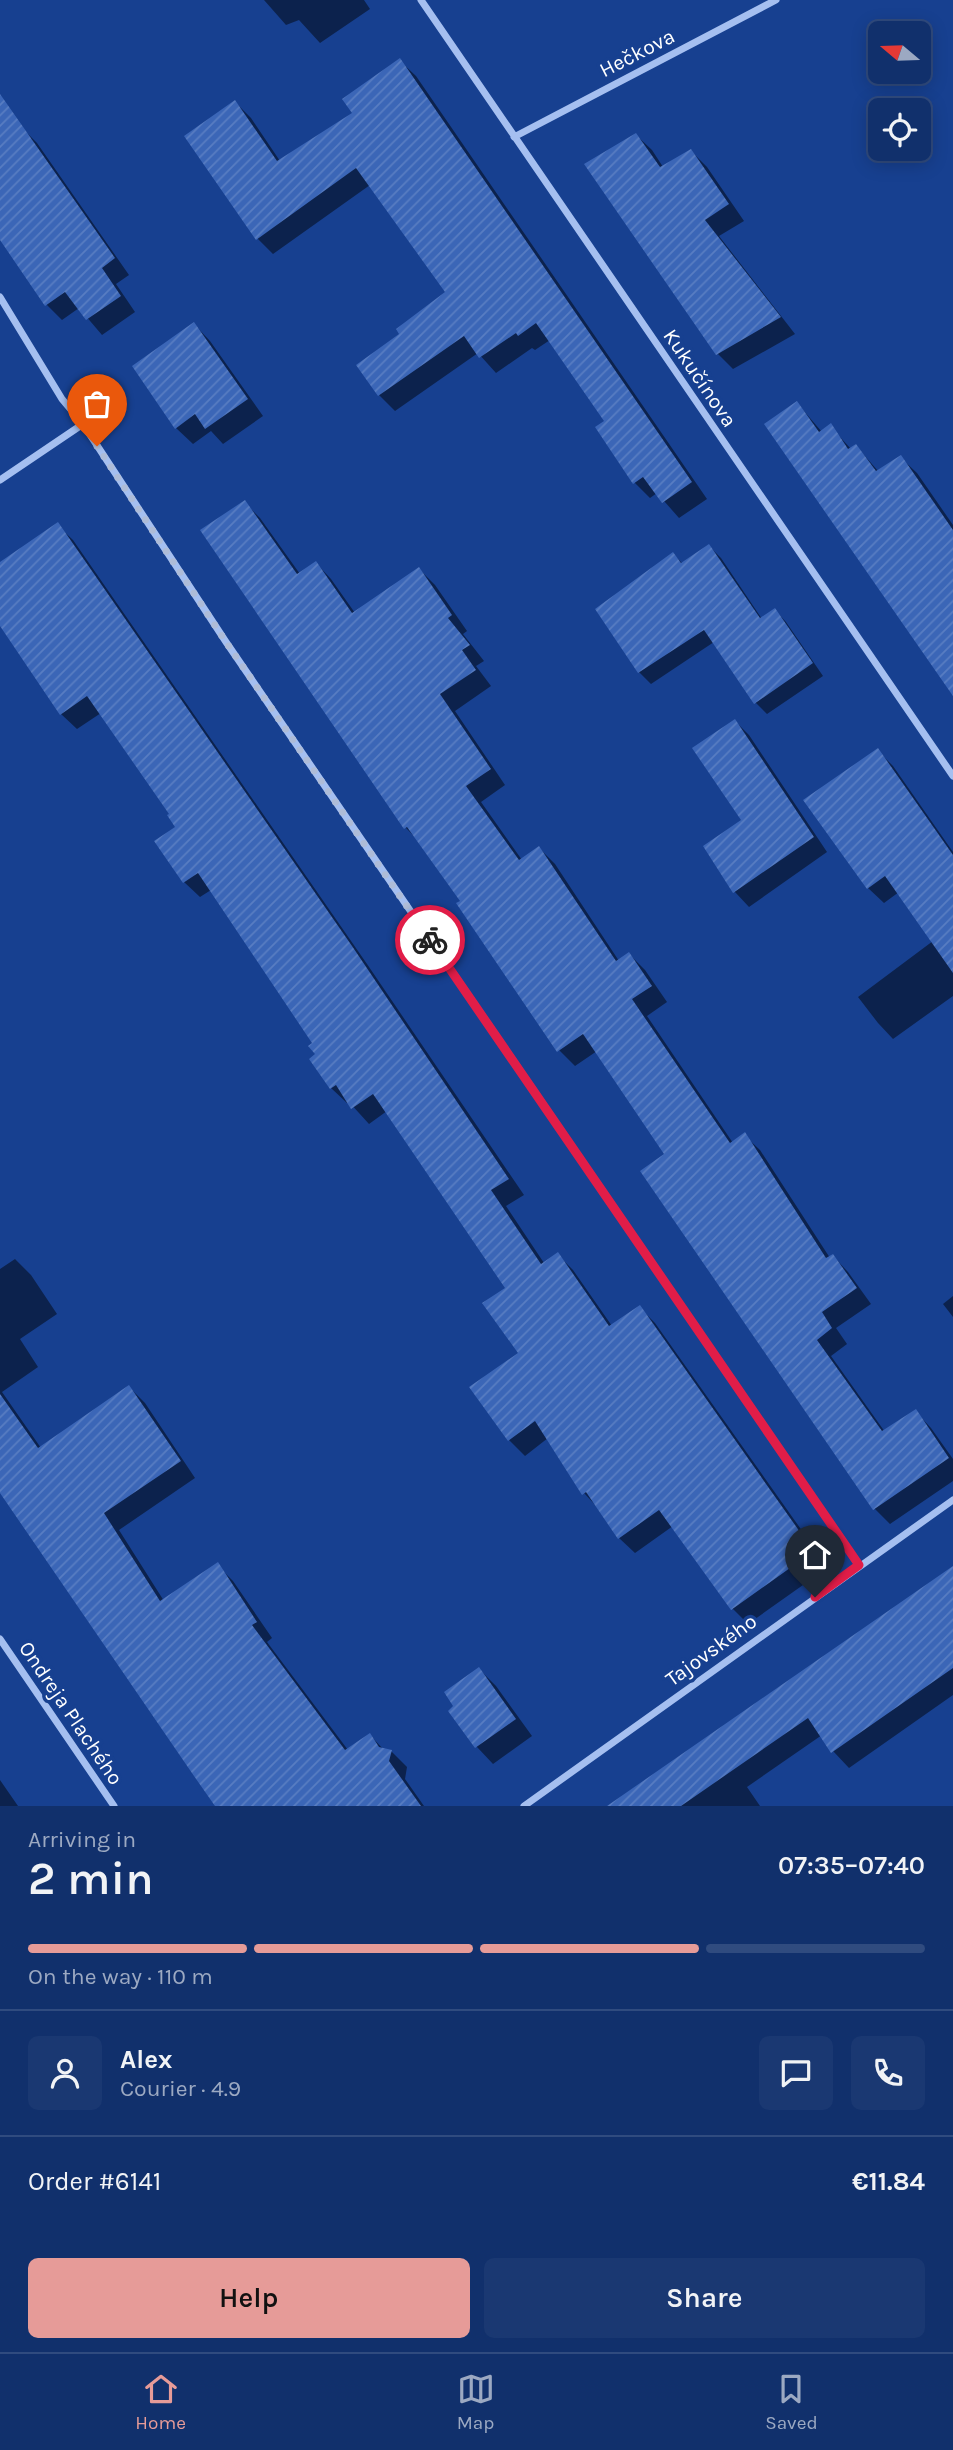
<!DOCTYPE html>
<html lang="en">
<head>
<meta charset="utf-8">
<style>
	:root { --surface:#11306c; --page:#1a3872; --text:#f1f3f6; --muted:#9ca9c2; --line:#304b7f; --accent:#e69b98 }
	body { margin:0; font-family:Karla,sans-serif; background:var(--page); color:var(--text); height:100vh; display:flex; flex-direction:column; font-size:26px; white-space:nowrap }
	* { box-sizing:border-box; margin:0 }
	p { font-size:23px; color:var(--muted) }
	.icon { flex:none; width:38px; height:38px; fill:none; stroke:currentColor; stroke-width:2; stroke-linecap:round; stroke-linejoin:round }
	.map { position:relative; height:1806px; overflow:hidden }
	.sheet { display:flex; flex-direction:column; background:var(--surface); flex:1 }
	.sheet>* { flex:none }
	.needle { width:46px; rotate:289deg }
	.tools { position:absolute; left:868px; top:21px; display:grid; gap:14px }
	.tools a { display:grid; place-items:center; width:63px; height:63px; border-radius:10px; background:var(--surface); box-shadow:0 4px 18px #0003,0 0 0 2px var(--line); font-size:35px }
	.pin { position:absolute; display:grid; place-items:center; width:60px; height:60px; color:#fff; margin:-72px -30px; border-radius:50% 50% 50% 0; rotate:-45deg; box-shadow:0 0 7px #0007 }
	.pin .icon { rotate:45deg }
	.courier { position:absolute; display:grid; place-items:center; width:70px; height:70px; margin:-35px; border:5px solid #e11d48; border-radius:50%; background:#fff; color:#222; box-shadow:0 2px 9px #0007 }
	.overview em { font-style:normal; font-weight:600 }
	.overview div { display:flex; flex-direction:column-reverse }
	.overview { display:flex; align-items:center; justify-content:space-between; height:119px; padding:0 28px }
	h1 { font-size:46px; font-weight:600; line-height:52px }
	.bar { display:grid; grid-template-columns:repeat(4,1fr); gap:10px 7px; align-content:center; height:84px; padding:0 28px }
	.bar i { height:9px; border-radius:5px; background:var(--line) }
	.bar .selected { background:var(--accent) }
	.bar p { grid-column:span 4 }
	.line { display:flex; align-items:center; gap:18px; padding:0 28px; border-top:2px solid var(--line) }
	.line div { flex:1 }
	.round { display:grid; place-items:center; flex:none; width:74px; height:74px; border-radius:10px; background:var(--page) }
	.cta { display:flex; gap:14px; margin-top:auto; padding:14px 28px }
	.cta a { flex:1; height:80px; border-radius:10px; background:var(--accent); color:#111; font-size:28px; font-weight:600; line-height:80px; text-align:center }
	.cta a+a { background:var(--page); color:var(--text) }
	.tab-bar { display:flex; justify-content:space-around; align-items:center; height:98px; border-top:2px solid var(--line); background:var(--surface); font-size:19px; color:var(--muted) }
	.tab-bar a { display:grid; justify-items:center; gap:4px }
	.tab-bar .selected { color:var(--accent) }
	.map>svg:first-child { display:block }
	.shadow { fill:#0007 }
	.building { fill:url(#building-hatch) }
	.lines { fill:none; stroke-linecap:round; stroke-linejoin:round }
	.street { stroke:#a5bff0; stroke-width:7 }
	.done { stroke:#aebcd8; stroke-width:7; stroke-dasharray:0 12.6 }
	.route { stroke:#e11d48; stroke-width:9 }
	.labels { text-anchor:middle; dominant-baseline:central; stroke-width:7; stroke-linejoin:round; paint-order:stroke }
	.street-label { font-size:21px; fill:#fff; stroke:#174090 }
</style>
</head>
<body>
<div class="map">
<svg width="953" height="1806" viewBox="0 0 953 1806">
	<defs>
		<pattern id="building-hatch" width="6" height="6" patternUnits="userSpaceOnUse" patternTransform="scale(1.75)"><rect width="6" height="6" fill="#3b66b7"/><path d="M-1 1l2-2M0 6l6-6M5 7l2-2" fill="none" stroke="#587dc2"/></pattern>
	</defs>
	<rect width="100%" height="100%" fill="#174090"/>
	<!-- shadow -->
	<path class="shadow" d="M 264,0 L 364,0 L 370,9 L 320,43 L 299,20 L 286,25 Z
		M 400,61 L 416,76 L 707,499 L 679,518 L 657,493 L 650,498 L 635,483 L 607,421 L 550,340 L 535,350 L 532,348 L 496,373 L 478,353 L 395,411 L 379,395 L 358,365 L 401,335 L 448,293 L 370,185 L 273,254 L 258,239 L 235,102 L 251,118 L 280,161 L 354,113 Z
		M 21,127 L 37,143 L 129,275 L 116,284 L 135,312 L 102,335 L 79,308 L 62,320 L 47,305 L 0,236 L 0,142 Z
		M 636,135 L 652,150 L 663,167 L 691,151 L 707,167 L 744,221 L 719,236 L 795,334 L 733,369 L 717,353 Z
		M 194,324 L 210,341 L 263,416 L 223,444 L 211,431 L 193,444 L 176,428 Z
		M 797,403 L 822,432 L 830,426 L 851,449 L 856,446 L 879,472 L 901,458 L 917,473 L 953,525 L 953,693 Z
		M 244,502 L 260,518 L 300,574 L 316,563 L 331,579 L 355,613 L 419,569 L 435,585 L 467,631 L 463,634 L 484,661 L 476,666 L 491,686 L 455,711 L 505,785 L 481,802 L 522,860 L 539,848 L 555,864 L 619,961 L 629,954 L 645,970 L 667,1002 L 647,1016 L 733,1143 L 744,1135 L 760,1150 L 830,1258 L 833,1256 L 848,1272 L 871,1304 L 836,1328 L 847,1344 L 831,1356 L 885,1432 L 916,1412 L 931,1428 L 953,1459 L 953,1481 L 890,1524 L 875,1509 L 666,1155 L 597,1051 L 575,1066 L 559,1050 L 462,901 L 420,842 L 406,828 Z
		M 57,525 L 73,540 L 367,964 L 524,1195 L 506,1206 L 544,1263 L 557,1254 L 573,1270 L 612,1326 L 639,1307 L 655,1323 L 822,1559 L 820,1573 L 748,1624 L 732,1608 L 673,1526 L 635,1553 L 619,1538 L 599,1509 L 584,1493 L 548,1438 L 525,1456 L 509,1440 L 471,1387 L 521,1354 L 507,1288 L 387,1111 L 369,1124 L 349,1102 L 347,1103 L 331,1088 L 315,1043 L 211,890 L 200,897 L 184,882 L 177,827 L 172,814 L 101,713 L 77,729 L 61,714 L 0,623 L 0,564 Z
		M 709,546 L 721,558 L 762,619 L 775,610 L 786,622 L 823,676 L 767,714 L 756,703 L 714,642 L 651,684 L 639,672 L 673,554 L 683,564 Z
		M 735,721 L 749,735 L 827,852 L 749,907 L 735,892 L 705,847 L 743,821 Z
		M 878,751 L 893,766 L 953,852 L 953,996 L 893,1039 L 878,1023 L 858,997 L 933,941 L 899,892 L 884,903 L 868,888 Z
		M 15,1259 L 31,1275 L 57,1314 L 20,1339 L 38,1367 L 2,1392 L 41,1448 L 129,1387 L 145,1403 L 195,1478 L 119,1530 L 164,1601 L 217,1565 L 233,1581 L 272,1638 L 267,1642 L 348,1750 L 370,1735 L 384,1750 L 391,1751 L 407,1767 L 405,1779 L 424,1806 L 218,1806 L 0,1488 L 0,1269 Z
		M 953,1296 L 953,1317 L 943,1304 Z
		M 953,1569 L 953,1695 L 849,1768 L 833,1751 L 822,1735 L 747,1787 L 760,1806 L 609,1806 Z
		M 479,1669 L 496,1686 L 532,1736 L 493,1764 L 477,1747 L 450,1711 Z
		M 0,1780 L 18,1806 L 0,1806 Z"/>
	<!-- building -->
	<path class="building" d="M 400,58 L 692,482 L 662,503 L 643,477 L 633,484 L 595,427 L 604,421 L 536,323 L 518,336 L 516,333 L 479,358 L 464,336 L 378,396 L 356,365 L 399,334 L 396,329 L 445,292 L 356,168 L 256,240 L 184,136 L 235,100 L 277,161 L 352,113 L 342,99 Z
		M 0,94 L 115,258 L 102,268 L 121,296 L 86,320 L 65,292 L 45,306 L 0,240 Z
		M 636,133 L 660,167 L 691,149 L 729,204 L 705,220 L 781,317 L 716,355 L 584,164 Z
		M 194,322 L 248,399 L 205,429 L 195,414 L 175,429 L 132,366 Z
		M 797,401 L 819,432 L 831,423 L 848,449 L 856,444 L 876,471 L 901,455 L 953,530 L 953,696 L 764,424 Z
		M 245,500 L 297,574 L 316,561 L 352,613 L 419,567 L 452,615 L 448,618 L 470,645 L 462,650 L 476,670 L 440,694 L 491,769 L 466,786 L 519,860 L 539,846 L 616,961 L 629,952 L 652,986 L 632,999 L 730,1143 L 745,1132 L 826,1258 L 833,1254 L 857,1288 L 822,1312 L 832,1328 L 817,1340 L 882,1431 L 916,1409 L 949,1458 L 873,1510 L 640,1171 L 664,1154 L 583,1034 L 557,1052 L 456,903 L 460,901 L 407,827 L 404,829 L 200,530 Z
		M 58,522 L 352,946 L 509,1179 L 491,1190 L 541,1264 L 558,1252 L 609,1326 L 640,1305 L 807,1542 L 804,1558 L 731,1610 L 659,1510 L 618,1539 L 586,1492 L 582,1495 L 535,1421 L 508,1441 L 469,1387 L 518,1353 L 482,1303 L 505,1288 L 373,1094 L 351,1109 L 336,1085 L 330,1089 L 309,1059 L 315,1054 L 308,1046 L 312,1043 L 198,873 L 183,883 L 154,841 L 175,827 L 167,815 L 169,814 L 87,696 L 60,715 L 0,626 L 0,562 Z
		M 709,544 L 760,618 L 775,608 L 813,663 L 754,704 L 704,630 L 638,673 L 595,609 L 673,552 L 681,563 Z
		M 735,719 L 814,837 L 733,893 L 703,846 L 741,820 L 692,748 Z
		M 878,748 L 953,855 L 953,973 L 885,876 L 867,889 L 803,800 Z
		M 129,1385 L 181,1461 L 104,1513 L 160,1601 L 218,1562 L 257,1622 L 252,1625 L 345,1750 L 370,1733 L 379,1747 L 392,1750 L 389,1761 L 421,1806 L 215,1806 L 194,1776 L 0,1493 L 0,1394 L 38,1448 Z
		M 953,1566 L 953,1668 L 831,1753 L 808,1718 L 681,1806 L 607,1806 Z
		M 479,1667 L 516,1719 L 475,1748 L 448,1711 L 453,1706 L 444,1692 Z"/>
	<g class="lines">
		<!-- street -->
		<path class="street" d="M 421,0 L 953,776
			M 514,137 L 776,0
			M 0,297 L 62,399 L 83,424 L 226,642 L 859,1565
			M 0,480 L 83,424
			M 0,1639 L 114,1806
			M 524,1806 L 953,1500"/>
	</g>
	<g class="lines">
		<!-- done -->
		<path class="done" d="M 97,446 L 226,642 L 430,940"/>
		<!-- route -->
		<path class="route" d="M 430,940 L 859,1565 L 815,1597"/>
	</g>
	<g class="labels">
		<!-- street labels -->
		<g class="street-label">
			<text transform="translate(637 53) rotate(-27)">Hečkova</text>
			<text transform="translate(700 378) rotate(56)">Kukučínova</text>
			<text transform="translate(711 1650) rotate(-36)">Tajovského</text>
			<text transform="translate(71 1713) rotate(56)">Ondreja Plachého</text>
		</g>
	</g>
</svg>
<div class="tools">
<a><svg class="needle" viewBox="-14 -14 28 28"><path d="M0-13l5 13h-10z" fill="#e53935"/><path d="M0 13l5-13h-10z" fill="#9ca9c2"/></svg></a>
<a><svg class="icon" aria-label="locate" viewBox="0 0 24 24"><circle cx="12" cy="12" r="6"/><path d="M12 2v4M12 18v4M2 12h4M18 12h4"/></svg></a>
</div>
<div class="pin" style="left:97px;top:446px;background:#ea580c"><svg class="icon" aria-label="bag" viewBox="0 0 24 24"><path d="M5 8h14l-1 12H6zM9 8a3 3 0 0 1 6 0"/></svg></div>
<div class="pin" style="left:815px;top:1597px;background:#1f2937"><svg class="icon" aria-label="home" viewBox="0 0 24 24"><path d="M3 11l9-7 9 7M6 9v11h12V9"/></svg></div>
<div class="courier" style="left:430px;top:940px"><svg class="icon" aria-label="bike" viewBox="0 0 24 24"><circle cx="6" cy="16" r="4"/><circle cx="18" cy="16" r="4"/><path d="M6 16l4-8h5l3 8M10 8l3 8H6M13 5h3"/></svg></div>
</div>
<section class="sheet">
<div class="overview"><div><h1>2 min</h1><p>Arriving in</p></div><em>07:35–07:40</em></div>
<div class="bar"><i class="selected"></i><i class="selected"></i><i class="selected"></i><i></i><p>On the way · 110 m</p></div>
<div class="line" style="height:126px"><a class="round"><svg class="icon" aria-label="person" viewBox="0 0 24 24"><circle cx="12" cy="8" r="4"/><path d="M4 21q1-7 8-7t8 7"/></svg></a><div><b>Alex</b><p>Courier · 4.9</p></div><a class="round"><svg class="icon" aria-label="chat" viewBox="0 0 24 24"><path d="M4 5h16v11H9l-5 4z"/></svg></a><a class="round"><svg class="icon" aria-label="phone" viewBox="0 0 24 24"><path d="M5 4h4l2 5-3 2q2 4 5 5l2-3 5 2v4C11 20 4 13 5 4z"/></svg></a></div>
<div class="line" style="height:91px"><div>Order #6141</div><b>€11.84</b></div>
<div class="cta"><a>Help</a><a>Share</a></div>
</section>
<nav class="tab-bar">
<a class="selected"><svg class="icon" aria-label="home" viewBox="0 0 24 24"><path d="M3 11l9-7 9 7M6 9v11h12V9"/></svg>Home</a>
<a><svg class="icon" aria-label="map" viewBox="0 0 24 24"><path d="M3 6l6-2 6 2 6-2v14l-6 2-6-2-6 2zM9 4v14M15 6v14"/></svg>Map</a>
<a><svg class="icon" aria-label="saved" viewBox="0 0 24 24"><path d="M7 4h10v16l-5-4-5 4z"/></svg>Saved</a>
</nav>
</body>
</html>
